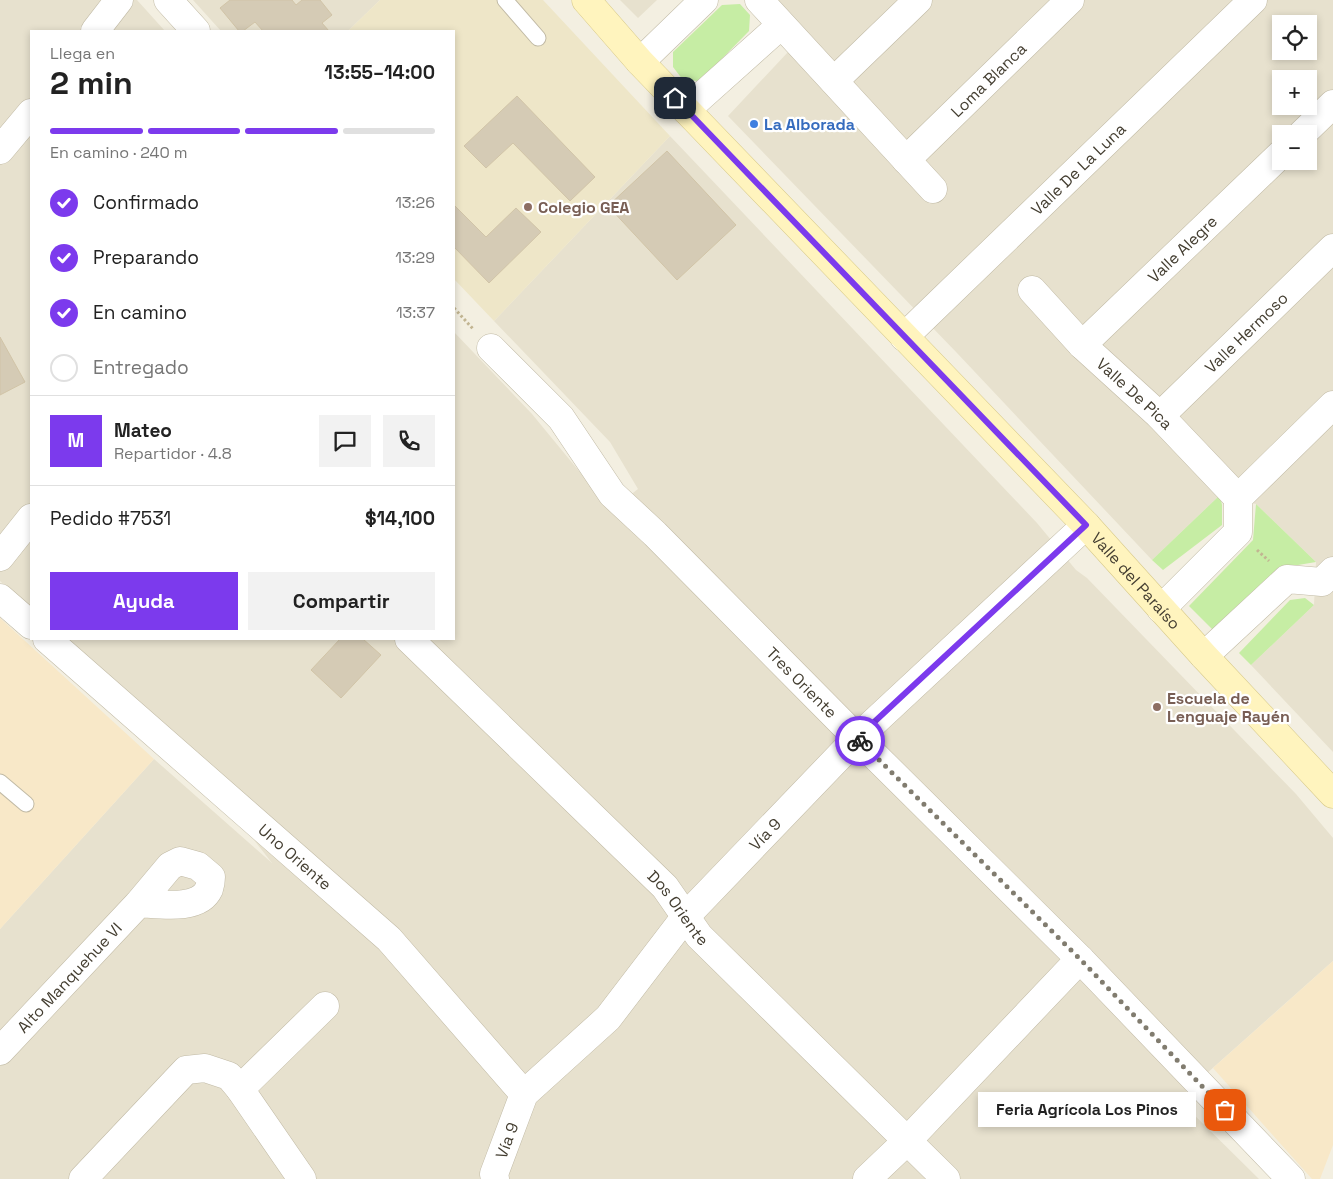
<!DOCTYPE html>
<html lang="es">
<head>
<meta charset="utf-8">
<style>
	:root { --surface:#fff; --page:#f2f2f2; --text:#222; --muted:#767676; --line:#e0e0e0; --accent:#7c3aed }
	body { margin:0; font-family:"Space Grotesk",sans-serif; background:var(--page); color:var(--text); height:100vh; display:flex; flex-direction:column; font-size:19px; white-space:nowrap }
	* { box-sizing:border-box; margin:0 }
	p { font-size:16px; color:var(--muted) }
	.icon { flex:none; width:28px; height:28px; fill:none; stroke:currentColor; stroke-width:2; stroke-linecap:round; stroke-linejoin:round }
	.map { position:relative; flex:1; overflow:hidden }
	.panel { position:absolute; left:30px; top:30px; width:425px; height:610px; display:flex; flex-direction:column; background:var(--surface); border-radius:0px; box-shadow:0 2px 8px #0003 }
	.panel>* { flex:none }
	.tools { position:absolute; left:1272px; top:15px; display:grid; gap:10px }
	.tools a { display:grid; place-items:center; width:45px; height:45px; border-radius:0px; background:var(--surface); box-shadow:0 2px 8px #0003; font-size:25px }
	.pin { position:absolute; display:grid; place-items:center; width:42px; height:42px; color:#fff; margin:-21px; border-radius:10px; box-shadow:0 2px 8px #0006 }
	.courier { position:absolute; display:grid; place-items:center; width:50px; height:50px; margin:-25px; border:4px solid #7c3aed; border-radius:50%; background:#fff; color:#222; box-shadow:0 1px 6px #0007 }
	.bubble { position:absolute; height:35px; border-radius:0px; background:var(--surface); box-shadow:0 2px 8px #0003; font-size:16px; font-weight:800; line-height:35px; text-align:center }
	.overview em { font-style:normal; font-weight:800 }
	.overview div { display:flex; flex-direction:column-reverse }
	.overview { display:flex; align-items:center; justify-content:space-between; height:85px; padding:0 20px }
	h1 { font-size:32px; font-weight:800; line-height:38px }
	.bar { display:grid; grid-template-columns:repeat(4,1fr); gap:8px 5px; align-content:center; height:60px; padding:0 20px }
	.bar i { height:6px; border-radius:4px; background:var(--line) }
	.bar .selected { background:var(--accent) }
	.bar p { grid-column:span 4 }
	.line { display:flex; align-items:center; gap:12px; padding:0 20px; border-top:1px solid var(--line) }
	.line div { flex:1 }
	.round { display:grid; place-items:center; flex:none; width:52px; height:52px; border-radius:0px; background:var(--page) }
	ol { padding:0 20px; list-style:none }
	li { display:flex; align-items:center; gap:15px; height:55px }
	li p { margin-inline-start:auto }
	li .icon { padding:5px; border-radius:50%; background:var(--accent); color:#fff; stroke-width:4 }
	li:last-child { color:var(--muted) }
	li i { width:28px; height:28px; border:2px solid var(--line); border-radius:50% }
	.primary-button { display:flex; gap:10px; margin-top:auto; padding:10px 20px }
	.primary-button a { flex:1; height:58px; border-radius:0px; background:var(--accent); color:#fff; font-size:20px; font-weight:800; line-height:58px; text-align:center }
	.primary-button a+a { background:var(--page); color:var(--text) }
	.map>svg:first-child { display:block }
	.residential { fill:#e7e1ce; fill-rule:evenodd }
	.commercial { fill:#f8e8c8 }
	.education { fill:#eee6c8 }
	.green { fill:#c6eda4 }
	.building { fill:#d5cbb5; stroke:#d1c4a7 }
	.lines { fill:none; stroke-linecap:round; stroke-linejoin:round }
	.lane-casing { stroke:#c1baa5; stroke-width:17 }
	.street-casing { stroke:#c1baa5; stroke-width:29 }
	.secondary-casing { stroke:#d8ca8a; stroke-width:29 }
	.path { stroke:#c2b592; stroke-width:3; stroke-dasharray:2.5 2.5; stroke-linecap:butt }
	.lane { stroke:#fff; stroke-width:15 }
	.street { stroke:#fff; stroke-width:28 }
	.secondary { stroke:#fff4be; stroke-width:28 }
	.done { stroke:#817c6f; stroke-width:5; stroke-dasharray:0 9 }
	.route { stroke:#7c3aed; stroke-width:6 }
	.shop-dot { fill:#3f7fe0; stroke:#fff; stroke-width:2 }
	.education-dot { fill:#8d6e63; stroke:#fff; stroke-width:2 }
	.labels { text-anchor:middle; dominant-baseline:central; stroke-width:4.5; stroke-linejoin:round; paint-order:stroke }
	.street-label { font-size:16px; fill:#443e31; stroke:#fff }
	.shop-label { font-size:16px; font-weight:bold; fill:#366cbe; stroke:#fff; text-anchor:start }
	.education-label { font-size:16px; font-weight:bold; fill:#785e54; stroke:#fff; text-anchor:start }
</style>
</head>
<body>
<div class="map">
<svg width="1333" height="1179" viewBox="0 0 1333 1179">
	<rect width="100%" height="100%" fill="#f3efe1"/>
	<!-- residential -->
	<path class="residential" d="M 0,0 L 137,0 L 165,31 L 31,31 L 31,610 L 0,581 Z
		M 193,0 L 380,0 L 348,31 L 221,31 Z
		M 620,0 L 657,0 L 638,18 Z
		M 770,0 L 1333,0 L 1333,752 L 1251,665 L 1314,605 L 1316,562 L 1256,504 L 1220,495 L 1152,560 L 957,353 L 728,116 L 803,36 ZM 1281,24 L 1309,24 L 1309,51 L 1281,51 ZM 1281,79 L 1309,79 L 1309,106 L 1281,106 ZM 1281,134 L 1309,134 L 1309,161 L 1281,161 Z
		M 670,136 L 1037,523 L 1076,570 L 1087,578 L 1296,794 L 1333,838 L 1333,961 L 1178,1099 L 1259,1179 L 0,1179 L 0,929 L 154,759 L 272,863 L 185,752 L 62,639 L 454,639 L 454,332 L 532,414 L 611,510 L 638,489 L 610,442 L 494,321 Z"/>
	<!-- commercial -->
	<path class="commercial" d="M 0,618 L 154,759 L 0,929 Z
		M 1333,961 L 1333,1145 L 1320,1179 L 1312,1179 L 1213,1068 Z"/>
	<!-- education -->
	<path class="education" d="M 380,0 L 543,0 L 670,136 L 494,321 L 454,279 L 454,31 L 348,31 Z"/>
	<!-- green -->
	<path class="green" d="M 740,4 L 750,15 L 749,31 L 700,81 L 683,80 L 673,67 L 673,52 L 722,5 Z
		M 1220,495 L 1222,505 L 1222,525 L 1163,570 L 1152,560 Z
		M 1256,504 L 1316,562 L 1280,568 L 1214,631 L 1189,606 L 1253,540 Z
		M 1305,598 L 1314,605 L 1251,665 L 1239,653 L 1290,600 Z"/>
	<!-- building -->
	<path class="building" d="M 230,0 L 292,0 L 296,5 L 302,0 L 320,0 L 332,15 L 322,23 L 329,31 L 263,31 L 255,22 L 243,31 L 239,31 L 220,8 Z
		M 517,96 L 595,177 L 570,201 L 513,143 L 486,168 L 464,146 Z
		M 667,151 L 736,225 L 677,280 L 608,206 Z
		M 454,205 L 486,237 L 516,208 L 541,232 L 489,283 L 454,247 Z
		M 0,337 L 25,382 L 0,395 Z
		M 340,639 L 363,639 L 381,655 L 341,698 L 311,670 Z"/>
	<g class="lines">
		<!-- lane casing -->
		<g class="lane-casing">
			<path id="lane" d="M 505,0 L 538,38
				M 0,782 L 26,804"/>
		</g>
		<!-- street casing -->
		<g class="street-casing">
			<g id="street">
				<path d="M 168,0 L 196,31"/>
				<path d="M 759,0 L 933,189"/>
				<path d="M 95,31 L 119,0"/>
				<path d="M 640,62 L 704,0"/>
				<path d="M 834,81 L 918,0"/>
				<path d="M 686,110 L 781,25"/>
				<path d="M 1302,134 L 1333,104"/>
				<path d="M 0,150 L 31,113"/>
				<path id="s1" d="M 906,160 L 1070,0"/>
				<path id="s2" d="M 1032,290 L 1082,345 L 1160,416 L 1238,498"/>
				<path id="s3" d="M 904,337 L 1253,0"/>
				<path id="s4" d="M 1082,345 L 1281,154"/>
				<path id="s5" d="M 491,348 L 561,418 L 612,494 L 655,534 L 857,738 L 1080,959 L 1291,1179"/>
				<path id="s6" d="M 1160,416 L 1333,248"/>
				<path d="M 0,557 L 31,518"/>
				<path d="M 0,598 L 31,625"/>
				<path d="M 1161,609 L 1238,532 L 1238,498 L 1333,405"/>
				<path id="s7" d="M 47,639 L 389,939 L 524,1094"/>
				<path id="s8" d="M 409,639 L 665,887 L 699,936 L 946,1179"/>
				<path d="M 1204,656 L 1287,579 L 1322,582 L 1333,571"/>
				<path id="s9" d="M 0,1051 L 139,903 L 170,866 L 180,861 L 198,866 L 211,877 C 211,881 210,886 209,889 C 199,911 159,904 139,903"/>
				<path d="M 240,1089 L 325,1006"/>
				<path d="M 83,1179 L 186,1070 L 205,1068 L 229,1076 L 240,1089 L 302,1179"/>
				<path id="s10" d="M 495,1179 L 494,1174 L 524,1094 L 608,1018 L 686,916 L 857,738 L 1086,525"/>
				<path d="M 867,1179 L 908,1140 L 1080,959"/>
			</g>
		</g>
		<!-- secondary casing -->
		<g class="secondary-casing">
			<g id="secondary">
				<path id="s11" d="M 586,0 L 640,62 L 1086,525 L 1204,656 L 1333,794"/>
			</g>
		</g>
		<!-- path -->
		<path class="path" d="M 454,308 L 474,330
			M 1257,550 L 1269,561"/>
		<!-- lane -->
		<use href="#lane" class="lane"/>
		<!-- street -->
		<use href="#street" class="street"/>
		<!-- secondary -->
		<use href="#secondary" class="secondary"/>
	</g>
	<g class="lines">
		<!-- done -->
		<path class="done" d="M 860,741 L 1080,959 L 1225,1110"/>
		<!-- route -->
		<path class="route" d="M 675,98 L 1086,525 L 857,738 L 860,741"/>
	</g>
	<!-- markers -->
	<circle class="shop-dot" cx="754" cy="124" r="5"/>
	<g class="education-dot">
		<circle cx="528" cy="207" r="5"/>
		<circle cx="1157" cy="707" r="5"/>
	</g>
	<g class="labels">
		<!-- street labels -->
		<g class="street-label">
			<text stroke="none"><textPath href="#s1" startOffset="115">Loma Blanca</textPath></text>
			<text stroke="none"><textPath href="#s3" startOffset="242">Valle De La Luna</textPath></text>
			<text stroke="none"><textPath href="#s4" startOffset="139">Valle Alegre</textPath></text>
			<text stroke="none"><textPath href="#s6" startOffset="120">Valle Hermoso</textPath></text>
			<text stroke="none"><textPath href="#s2" startOffset="146">Valle De Pica</textPath></text>
			<text stroke="none"><textPath href="#s11" startOffset="800">Valle del Paraíso</textPath></text>
			<text stroke="none"><textPath href="#s5" startOffset="458">Tres Oriente</textPath></text>
			<text stroke="none"><textPath href="#s10" startOffset="446">Vía 9</textPath></text>
			<text stroke="none"><textPath href="#s7" startOffset="330">Uno Oriente</textPath></text>
			<text stroke="none"><textPath href="#s8" startOffset="381">Dos Oriente</textPath></text>
			<text stroke="none"><textPath href="#s9" startOffset="101">Alto Manquehue VI</textPath></text>
			<text stroke="none"><textPath href="#s10" startOffset="41">Vía 9</textPath></text>
		</g>
		<!-- shop labels -->
		<g class="shop-label">
			<text x="764" y="124">La Alborada</text>
		</g>
		<!-- education labels -->
		<g class="education-label">
			<text x="538" y="207">Colegio GEA</text>
			<text x="1167" y="698">Escuela de<tspan x="1167" dy="18">Lenguaje Rayén</tspan></text>
		</g>
	</g>
</svg>
<div class="tools">
<a><svg class="icon" aria-label="locate" viewBox="0 0 24 24"><circle cx="12" cy="12" r="6"/><path d="M12 2v4M12 18v4M2 12h4M18 12h4"/></svg></a>
<a>+</a>
<a>−</a>
</div>
<div class="pin" style="left:1225px;top:1110px;background:#ea580c"><svg class="icon" aria-label="bag" viewBox="0 0 24 24"><path d="M5 8h14l-1 12H6zM9 8a3 3 0 0 1 6 0"/></svg></div>
<div class="pin" style="left:675px;top:98px;background:#1f2937"><svg class="icon" aria-label="home" viewBox="0 0 24 24"><path d="M3 11l9-7 9 7M6 9v11h12V9"/></svg></div>
<div class="courier" style="left:860px;top:741px"><svg class="icon" aria-label="bike" viewBox="0 0 24 24"><circle cx="6" cy="16" r="4"/><circle cx="18" cy="16" r="4"/><path d="M6 16l4-8h5l3 8M10 8l3 8H6M13 5h3"/></svg></div>
<div class="bubble" style="left:978px;top:1092px;width:218px">Feria Agrícola Los Pinos</div>
<section class="panel">
<div class="overview"><div><h1>2 min</h1><p>Llega en</p></div><em>13:55–14:00</em></div>
<div class="bar"><i class="selected"></i><i class="selected"></i><i class="selected"></i><i></i><p>En camino · 240 m</p></div>
<ol>
<li><svg class="icon" aria-label="check" viewBox="0 0 24 24"><path d="M5 12l5 5 9-10"/></svg>Confirmado<p>13:26</p></li>
<li><svg class="icon" aria-label="check" viewBox="0 0 24 24"><path d="M5 12l5 5 9-10"/></svg>Preparando<p>13:29</p></li>
<li><svg class="icon" aria-label="check" viewBox="0 0 24 24"><path d="M5 12l5 5 9-10"/></svg>En camino<p>13:37</p></li>
<li><i></i>Entregado</li>
</ol>
<div class="line" style="height:90px"><b class="round" style="background:var(--accent);color:#fff">M</b><div><b>Mateo</b><p>Repartidor · 4.8</p></div><a class="round"><svg class="icon" aria-label="chat" viewBox="0 0 24 24"><path d="M4 5h16v11H9l-5 4z"/></svg></a><a class="round"><svg class="icon" aria-label="phone" viewBox="0 0 24 24"><path d="M5 4h4l2 5-3 2q2 4 5 5l2-3 5 2v4C11 20 4 13 5 4z"/></svg></a></div>
<div class="line" style="height:65px"><div>Pedido #7531</div><b>$14,100</b></div>
<div class="primary-button"><a>Ayuda</a><a>Compartir</a></div>
</section>
</div>
</body>
</html>
